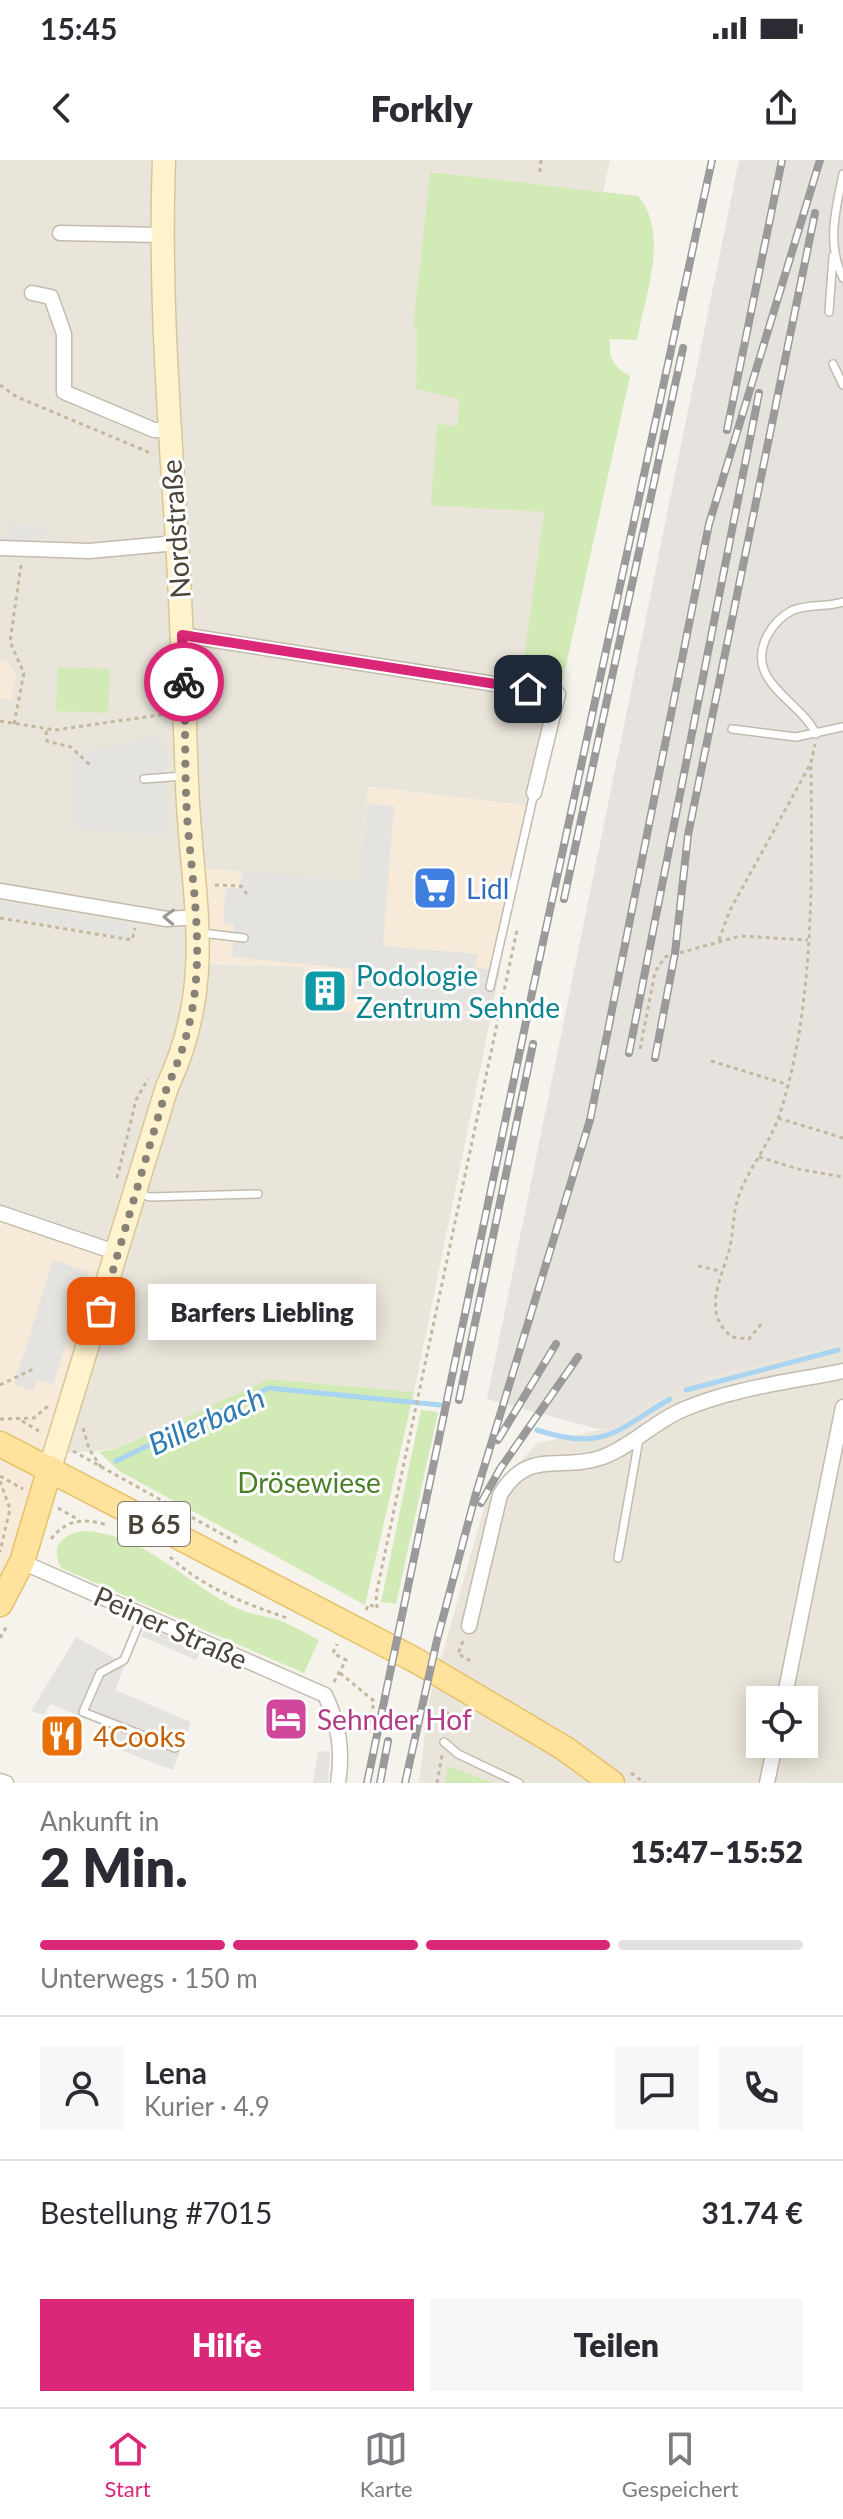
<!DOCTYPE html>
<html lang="de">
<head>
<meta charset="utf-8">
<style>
	:root { --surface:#fff; --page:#f7f7f7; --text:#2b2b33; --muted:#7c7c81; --line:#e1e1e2; --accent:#db2777 }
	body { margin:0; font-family:Lato,sans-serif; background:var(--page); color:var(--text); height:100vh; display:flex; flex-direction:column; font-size:30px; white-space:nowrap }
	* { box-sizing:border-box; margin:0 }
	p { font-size:26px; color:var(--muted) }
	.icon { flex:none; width:44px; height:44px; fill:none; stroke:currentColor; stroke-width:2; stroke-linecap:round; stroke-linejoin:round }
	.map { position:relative; height:1623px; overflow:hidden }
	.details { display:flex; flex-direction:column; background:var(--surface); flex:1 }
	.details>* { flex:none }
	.fabs { position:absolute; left:746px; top:1526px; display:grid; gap:16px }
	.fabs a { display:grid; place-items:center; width:72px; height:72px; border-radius:0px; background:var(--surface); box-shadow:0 4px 20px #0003; font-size:40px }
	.pin { position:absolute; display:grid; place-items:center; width:68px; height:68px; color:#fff; margin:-34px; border-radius:16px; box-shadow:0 4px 12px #0006 }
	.courier { position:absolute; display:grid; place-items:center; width:80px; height:80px; margin:-40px; border:6px solid #db2777; border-radius:50%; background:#fff; color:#222; box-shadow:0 2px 10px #0007 }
	.bubble { position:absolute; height:56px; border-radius:0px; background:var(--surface); box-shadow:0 4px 20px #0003; font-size:26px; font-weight:800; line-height:56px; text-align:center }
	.overview em { font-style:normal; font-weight:800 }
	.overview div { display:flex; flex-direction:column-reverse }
	.overview { display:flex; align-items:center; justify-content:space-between; height:136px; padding:0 40px }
	h1 { font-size:52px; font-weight:800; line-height:60px }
	.bar { display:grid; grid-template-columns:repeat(4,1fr); gap:12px 8px; align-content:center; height:96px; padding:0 40px }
	.bar i { height:10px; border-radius:6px; background:var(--line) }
	.bar .active { background:var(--accent) }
	.bar p { grid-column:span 4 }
	.line { display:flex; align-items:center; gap:20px; padding:0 40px; border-top:2px solid var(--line) }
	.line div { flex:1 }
	.round { display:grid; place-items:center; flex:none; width:84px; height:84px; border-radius:0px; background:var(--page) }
	.cta { display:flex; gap:16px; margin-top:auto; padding:16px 40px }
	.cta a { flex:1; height:92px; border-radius:0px; background:var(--accent); color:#fff; font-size:32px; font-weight:800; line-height:92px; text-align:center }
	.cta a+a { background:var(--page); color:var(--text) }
	.status { display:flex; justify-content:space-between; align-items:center; height:56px; padding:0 40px; background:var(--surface); direction:ltr }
	.status svg { height:22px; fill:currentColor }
	header { display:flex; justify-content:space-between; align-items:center; height:104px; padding:0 40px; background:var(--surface); font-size:36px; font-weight:800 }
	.tab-bar { display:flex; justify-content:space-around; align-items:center; height:112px; border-top:2px solid var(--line); background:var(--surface); font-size:22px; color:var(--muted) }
	.tab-bar a { display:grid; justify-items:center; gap:4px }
	.tab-bar .active { color:var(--accent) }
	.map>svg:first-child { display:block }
	.residential { fill:#eae5da; fill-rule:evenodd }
	.commercial { fill:#f7ead8 }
	.industrial { fill:#e6e2dd }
	.green { fill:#d2eab5 }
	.parking { fill:#e5e3e0 }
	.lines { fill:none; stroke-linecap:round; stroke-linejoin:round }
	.stream { stroke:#a9d4f2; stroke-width:5 }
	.service-casing { stroke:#c2bbae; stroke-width:10 }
	.minor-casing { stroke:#c2bbae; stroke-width:17 }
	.secondary-casing { stroke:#d6c79b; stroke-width:25 }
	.primary-casing { stroke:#e6c16a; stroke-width:27 }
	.path { stroke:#c4b79f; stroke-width:3; stroke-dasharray:4 4; stroke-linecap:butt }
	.service { stroke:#fff; stroke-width:7 }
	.minor { stroke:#fff; stroke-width:14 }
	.secondary { stroke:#fff3cd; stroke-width:22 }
	.primary { stroke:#ffe39c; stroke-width:24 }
	.rail-casing { stroke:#9a9a9a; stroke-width:8 }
	.rail { stroke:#fff; stroke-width:5; stroke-dasharray:15; stroke-linecap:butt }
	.oneway { stroke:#9c9892 }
	.done { stroke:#878178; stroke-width:8; stroke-dasharray:0 14.4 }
	.route { stroke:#db2777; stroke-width:10 }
	.labels { text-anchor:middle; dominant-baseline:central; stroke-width:6; stroke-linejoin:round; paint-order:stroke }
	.shield { fill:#fff; stroke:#817c74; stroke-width:2 }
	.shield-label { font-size:26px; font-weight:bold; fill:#4b4439 }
	.street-label { font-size:28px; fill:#4b4439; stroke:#fff }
	.shop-label { font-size:28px; fill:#366cbe; stroke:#fff; text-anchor:start }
	.culture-label { font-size:28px; fill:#0d838f; stroke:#fff; text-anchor:start }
	.park-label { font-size:28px; fill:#4a7f2a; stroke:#fff }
	.hotel-label { font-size:28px; fill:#b23c85; stroke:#fff; text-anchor:start }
	.food-label { font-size:28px; fill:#c56008; stroke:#fff; text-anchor:start }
	.water-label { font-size:30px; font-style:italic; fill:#2e7ab2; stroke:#fff }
</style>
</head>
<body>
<div class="status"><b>15:45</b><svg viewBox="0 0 49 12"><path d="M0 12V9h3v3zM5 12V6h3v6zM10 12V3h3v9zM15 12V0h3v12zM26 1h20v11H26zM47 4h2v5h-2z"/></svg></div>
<header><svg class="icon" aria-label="back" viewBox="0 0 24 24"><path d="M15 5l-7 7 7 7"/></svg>Forkly<svg class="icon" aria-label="share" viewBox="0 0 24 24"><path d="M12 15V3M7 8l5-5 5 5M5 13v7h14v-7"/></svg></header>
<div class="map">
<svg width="843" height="1623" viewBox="0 0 843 1623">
	<rect width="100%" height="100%" fill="#f6f3ec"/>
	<!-- residential -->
	<path class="residential" d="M 0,0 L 610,0 L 603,32 L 430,12 L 413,165 L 417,166 L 416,228 L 459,238 L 457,266 L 437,265 L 544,351 L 523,512 L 563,519 L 531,646 L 369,627 L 359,721 L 194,708 L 215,804 L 305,807 L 313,816 L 439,851 L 491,856 L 414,1232 L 269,1219 L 116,1289 L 56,1294 L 0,1445 Z
		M 843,1184 L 843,1623 L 419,1623 L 429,1541 L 486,1341 L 537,1283 L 610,1268 L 695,1220 ZM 760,1540 L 804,1540 L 804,1584 L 760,1584 Z"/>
	<!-- commercial -->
	<path class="commercial" d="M 0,499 L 6,500 L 16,514 L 11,540 L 0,538 Z
		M 368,627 L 531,646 L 491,824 L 491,856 L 439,851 L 311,852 L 313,817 L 304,816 L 304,807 L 199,802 L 193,708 L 359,721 Z
		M 0,1054 L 118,1094 L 0,1444 Z"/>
	<!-- industrial -->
	<path class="industrial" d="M 739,0 L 843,0 L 843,1184 L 695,1220 L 610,1268 L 598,1269 L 487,1239 Z"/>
	<!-- green -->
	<path class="green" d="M 430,12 L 638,36 C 670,74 645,135 637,180 L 610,179 C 609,199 612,206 630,216 L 563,519 L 522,513 L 544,352 L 431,345 L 437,264 L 457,266 L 459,239 L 416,229 L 417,167 L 413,166 Z
		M 58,507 L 110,509 L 108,553 L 56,551 Z
		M 269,1219 L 414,1232 L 365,1445 L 119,1311 L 99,1292 L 116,1289 Z
		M 421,1250 L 438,1252 L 396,1444 L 381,1442 Z
		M 82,1371 C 143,1372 187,1425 239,1449 C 252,1455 267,1456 281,1461 C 294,1466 307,1474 319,1480 L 304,1513 L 61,1408 C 50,1386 61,1376 82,1371 Z
		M 448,1606 L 493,1623 L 445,1623 Z"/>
	<!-- parking -->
	<path class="parking" d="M 8,364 L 45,367 L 43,381 L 6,379 Z
		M 163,575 L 166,676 L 76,668 L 71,595 Z
		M 367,644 L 394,646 L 383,786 L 477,794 L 476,808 L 500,810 L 491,853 L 365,842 L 351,838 L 353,809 L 232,797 L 234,764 L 223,763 L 226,728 L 238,729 L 243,711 L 359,721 Z
		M 0,741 L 130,764 L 128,778 L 0,755 Z
		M 53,1100 L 89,1112 L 53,1225 L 37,1220 L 33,1231 L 14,1225 Z
		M 146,1466 L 200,1490 L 196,1500 L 141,1476 Z
		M 76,1477 L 125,1504 L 115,1530 L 191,1562 L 173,1610 L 107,1585 L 113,1570 L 50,1544 L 44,1555 L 31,1551 Z
		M 318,1591 L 330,1592 L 328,1623 L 313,1623 Z"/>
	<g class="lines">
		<!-- stream -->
		<path class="stream" d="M 686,1230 L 838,1190
			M 537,1270 C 604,1292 615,1271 670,1239
			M 116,1301 L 269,1228 L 440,1245"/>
		<!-- service casing -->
		<g class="service-casing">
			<path id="service" d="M 843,14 C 836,49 826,83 843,118
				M 829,152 L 833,96
				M 833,204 L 843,225
				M 732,569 L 796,577 L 843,567
				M 816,574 C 800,540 744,522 767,476 C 773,465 781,456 793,450 C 809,444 827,447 843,442
				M 144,619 L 184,616
				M 202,773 L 244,778
				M 490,827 L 534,633
				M 136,1033 L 150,1037 L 258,1034
				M 618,1398 L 639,1279
				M 143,1454 L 124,1500 L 100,1513 L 83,1552 L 175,1588
				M 444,1582 L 458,1594 L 519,1623"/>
		</g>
		<!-- minor casing -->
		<g class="minor-casing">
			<path id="minor" d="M 60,73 L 161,75
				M 32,133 L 51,137 L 64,174 L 64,232 L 154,270 L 169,270
				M 0,388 L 89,391 L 177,383
				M 182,475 L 558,534 L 534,633
				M 0,731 L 167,759 L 199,757
				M 0,1053 L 118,1093
				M 22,1402 L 325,1535 C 339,1564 343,1591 338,1623
				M 469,1466 L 500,1335 C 528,1287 561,1312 603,1297 C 632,1286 654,1262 682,1250 C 732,1228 790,1222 843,1211
				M 784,1540 L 843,1247
				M 0,1621 L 6,1623
				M 767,1623 L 775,1584"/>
		</g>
		<!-- secondary casing -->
		<g class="secondary-casing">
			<path id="secondary" d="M 50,1308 L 167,927 C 218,820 191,735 187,624 C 184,543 182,462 177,381 C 169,254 159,128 164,0"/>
		</g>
		<!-- primary casing -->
		<g class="primary-casing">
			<path id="primary" d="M 0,1284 L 415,1500 L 564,1588 L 612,1623
				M 0,1444 L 22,1402 L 50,1308"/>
		</g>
		<!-- path -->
		<path class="path" d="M 540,12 L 541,0
			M 0,225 L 17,237 L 153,294
			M 0,561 L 55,570 L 166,554
			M 14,564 L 24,513 L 10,482 L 21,405
			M 46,571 L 47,581 L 71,587 L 92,607
			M 215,725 L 241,726 L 247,734
			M 0,758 L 132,780 L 135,768
			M 719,780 L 729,752 L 811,603 L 815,584
			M 640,889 L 655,812 L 665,797 L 740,776 L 808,780
			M 711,901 L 786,924
			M 778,958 L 843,978
			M 759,997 L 798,1009 L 843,1017
			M 117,1018 L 136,940 L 148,919
			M 698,1106 L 720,1111
			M 761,1164 L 749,1179 L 732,1177 C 703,1155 719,1123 728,1094 C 734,1075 732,1054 739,1035 C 749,1008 768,986 778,959 C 815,851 812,716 811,603
			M 0,1225 L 33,1209
			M 0,1259 L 34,1258 L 48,1246
			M 22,1261 L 39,1271
			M 83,1268 L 89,1289 L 101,1307
			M 73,1291 L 238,1383
			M 0,1316 L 23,1329
			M 0,1321 L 10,1349 L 0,1392
			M 58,1348 L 79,1360
			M 51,1379 C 67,1359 83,1358 107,1365
			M 170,1397 C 204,1428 244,1443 287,1458
			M 377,1448 L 376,1435 L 517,770
			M 366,1450 L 369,1444 L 377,1448
			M 0,1478 L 8,1464
			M 463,1481 L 458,1494 L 469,1500 L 466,1505
			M 340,1513 L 374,1541 L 368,1575
			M 334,1522 L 346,1500 L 333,1493 L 337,1484
			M 445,1572 L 448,1553 L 459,1559 L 463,1553
			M 631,1613 L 645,1623
			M 437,1623 L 442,1595"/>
		<!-- service -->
		<use href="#service" class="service"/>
		<!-- minor -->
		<use href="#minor" class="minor"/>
		<!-- secondary -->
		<use href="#secondary" class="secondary"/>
		<!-- primary -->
		<use href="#primary" class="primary"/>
		<!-- rail casing -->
		<g class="rail-casing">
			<path id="rail" d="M 727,270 L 782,0
				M 564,739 L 683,188
				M 629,893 L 759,233
				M 655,898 L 675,793 L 688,675 L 815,53
				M 459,1240 L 533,884
				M 498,1280 L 556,1184
				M 481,1343 L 500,1309 L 578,1197
				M 367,1623 L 532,833 L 712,0
				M 380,1623 L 388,1581
				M 405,1623 L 437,1480 L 475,1337 L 590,960 L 709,364 L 820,0"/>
		</g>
		<!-- rail -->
		<use href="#rail" class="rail"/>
	</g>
	<!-- one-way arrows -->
	<defs><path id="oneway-chevron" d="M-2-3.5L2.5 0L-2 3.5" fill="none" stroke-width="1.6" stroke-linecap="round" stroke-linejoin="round" transform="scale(2)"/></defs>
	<use class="oneway" href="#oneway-chevron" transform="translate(169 757) rotate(-177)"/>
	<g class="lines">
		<!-- done -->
		<path class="done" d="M 101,1151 L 167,927 C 210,837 197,764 188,669 C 184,620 186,570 184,522"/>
		<!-- route -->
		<path class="route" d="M 184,522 L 182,475 L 528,529"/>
	</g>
	<!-- icons -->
	<defs>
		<g id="supermarket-square" transform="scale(2.3)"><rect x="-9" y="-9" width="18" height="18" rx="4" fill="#3f7fe0" stroke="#fff"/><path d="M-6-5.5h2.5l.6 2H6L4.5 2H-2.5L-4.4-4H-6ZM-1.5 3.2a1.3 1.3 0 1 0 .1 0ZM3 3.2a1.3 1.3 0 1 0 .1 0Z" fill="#fff"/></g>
		<g id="building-square" transform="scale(2.3)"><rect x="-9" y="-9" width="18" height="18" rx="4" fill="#0f9aa8" stroke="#fff"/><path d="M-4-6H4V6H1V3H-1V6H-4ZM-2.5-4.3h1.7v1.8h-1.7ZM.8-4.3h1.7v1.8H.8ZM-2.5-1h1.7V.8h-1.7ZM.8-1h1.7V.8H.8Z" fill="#fff"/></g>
		<g id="hotel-square" transform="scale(2.3)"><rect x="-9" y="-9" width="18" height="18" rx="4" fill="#d1479c" stroke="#fff"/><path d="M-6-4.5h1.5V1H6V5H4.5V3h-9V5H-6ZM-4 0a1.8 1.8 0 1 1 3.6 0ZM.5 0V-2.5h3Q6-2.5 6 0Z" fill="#fff"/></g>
		<g id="restaurant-square" transform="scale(2.3)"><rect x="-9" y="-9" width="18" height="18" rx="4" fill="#e8710a" stroke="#fff"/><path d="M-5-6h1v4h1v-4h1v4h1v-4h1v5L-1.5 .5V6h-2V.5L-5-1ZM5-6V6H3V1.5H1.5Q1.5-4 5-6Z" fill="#fff"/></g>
	</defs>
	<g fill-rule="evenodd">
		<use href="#supermarket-square" x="435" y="728"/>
		<use href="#building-square" x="325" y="831"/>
		<use href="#hotel-square" x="286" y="1559"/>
		<use href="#restaurant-square" x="62" y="1576"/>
	</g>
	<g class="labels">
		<!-- shield labels -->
		<rect class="shield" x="118" y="1342" width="72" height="44" rx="6"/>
		<g class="shield-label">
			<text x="154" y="1364">B 65</text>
		</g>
		<!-- street labels -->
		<g class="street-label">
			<text transform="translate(175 369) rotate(-94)">Nordstraße</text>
			<text transform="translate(171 1467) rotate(24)">Peiner Straße</text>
		</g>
		<!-- shop labels -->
		<g class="shop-label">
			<text x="466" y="728">Lidl</text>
		</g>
		<!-- culture labels -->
		<g class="culture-label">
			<text x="356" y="815">Podologie<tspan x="356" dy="32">Zentrum Sehnde</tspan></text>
		</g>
		<!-- park labels -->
		<g class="park-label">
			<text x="309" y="1322">Drösewiese</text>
		</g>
		<!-- hotel labels -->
		<g class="hotel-label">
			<text x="317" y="1559">Sehnder Hof</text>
		</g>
		<!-- food labels -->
		<g class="food-label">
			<text x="93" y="1576">4Cooks</text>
		</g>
		<!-- water labels -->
		<g class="water-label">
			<text transform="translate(206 1260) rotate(-24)">Billerbach</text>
		</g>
	</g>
</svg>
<div class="fabs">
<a><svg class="icon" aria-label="locate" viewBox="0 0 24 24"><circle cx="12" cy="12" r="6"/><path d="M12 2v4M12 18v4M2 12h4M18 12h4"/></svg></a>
</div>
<div class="pin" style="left:101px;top:1151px;background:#ea580c"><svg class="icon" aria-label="bag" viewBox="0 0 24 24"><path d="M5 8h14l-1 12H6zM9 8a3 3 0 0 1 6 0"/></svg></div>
<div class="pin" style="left:528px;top:529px;background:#1f2937"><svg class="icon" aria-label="home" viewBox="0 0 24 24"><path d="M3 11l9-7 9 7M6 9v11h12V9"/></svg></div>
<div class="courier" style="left:184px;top:522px"><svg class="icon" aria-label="bike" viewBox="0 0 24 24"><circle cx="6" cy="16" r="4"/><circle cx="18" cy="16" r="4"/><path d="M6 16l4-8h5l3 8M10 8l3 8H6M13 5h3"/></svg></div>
<div class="bubble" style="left:148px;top:1124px;width:228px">Barfers Liebling</div>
</div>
<section class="details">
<div class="overview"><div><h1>2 Min.</h1><p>Ankunft in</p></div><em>15:47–15:52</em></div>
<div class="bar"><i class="active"></i><i class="active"></i><i class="active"></i><i></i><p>Unterwegs · 150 m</p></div>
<div class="line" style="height:144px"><a class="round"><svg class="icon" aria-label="person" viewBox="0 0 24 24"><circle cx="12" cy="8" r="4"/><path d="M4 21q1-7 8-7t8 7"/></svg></a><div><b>Lena</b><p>Kurier · 4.9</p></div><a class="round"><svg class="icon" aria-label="chat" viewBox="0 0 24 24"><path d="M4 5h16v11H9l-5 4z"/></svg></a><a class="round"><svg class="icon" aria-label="phone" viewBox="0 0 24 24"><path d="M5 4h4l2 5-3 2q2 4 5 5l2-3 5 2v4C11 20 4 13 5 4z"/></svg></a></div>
<div class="line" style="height:104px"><div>Bestellung #7015</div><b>31.74 €</b></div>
<div class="cta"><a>Hilfe</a><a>Teilen</a></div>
</section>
<nav class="tab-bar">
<a class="active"><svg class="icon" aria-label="home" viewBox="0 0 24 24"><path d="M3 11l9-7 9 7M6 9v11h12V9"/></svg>Start</a>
<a><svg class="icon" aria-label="map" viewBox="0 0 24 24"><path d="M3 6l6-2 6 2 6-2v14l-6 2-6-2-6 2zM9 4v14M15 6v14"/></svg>Karte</a>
<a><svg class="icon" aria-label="saved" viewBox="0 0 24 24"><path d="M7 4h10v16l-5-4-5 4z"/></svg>Gespeichert</a>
</nav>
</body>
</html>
